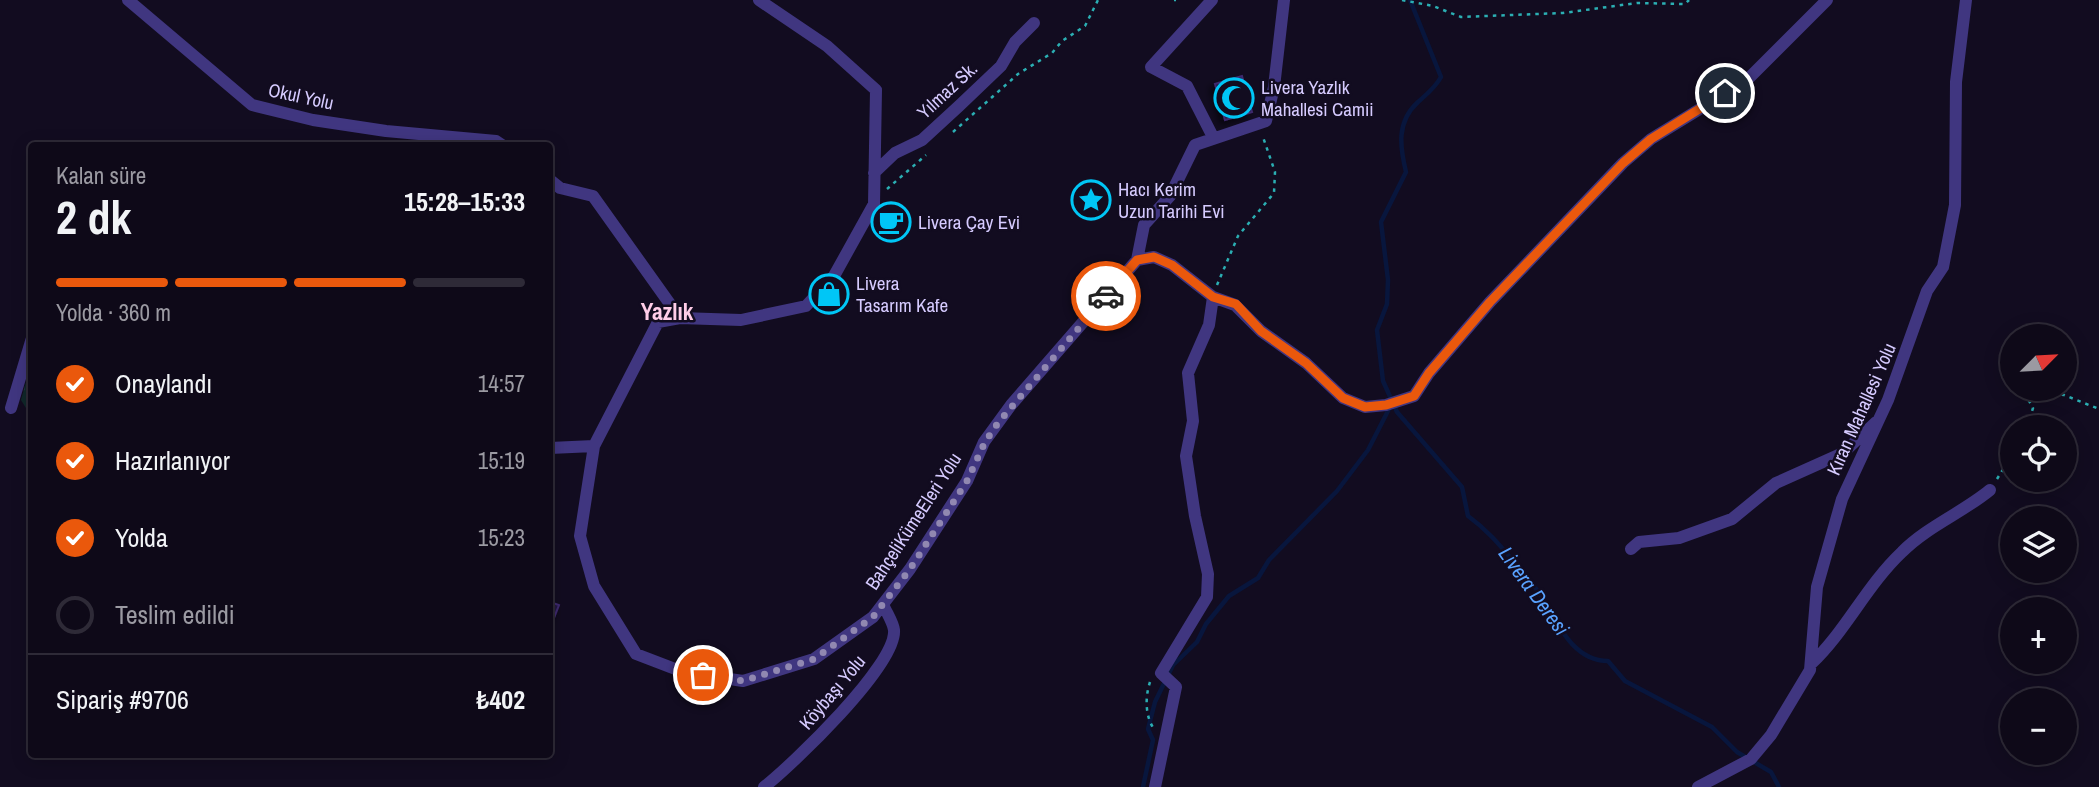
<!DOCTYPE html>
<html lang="tr">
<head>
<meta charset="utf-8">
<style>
	:root { --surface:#0e0918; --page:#1c1725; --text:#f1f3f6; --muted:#9b9aa2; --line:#2e2a37; --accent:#ea580c }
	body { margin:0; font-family:"Archivo Narrow",sans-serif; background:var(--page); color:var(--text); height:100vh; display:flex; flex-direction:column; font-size:26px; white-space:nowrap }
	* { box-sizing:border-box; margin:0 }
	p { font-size:23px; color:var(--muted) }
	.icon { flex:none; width:38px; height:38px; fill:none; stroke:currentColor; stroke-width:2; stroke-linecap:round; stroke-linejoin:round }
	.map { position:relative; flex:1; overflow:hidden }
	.details { position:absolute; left:28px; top:142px; width:525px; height:616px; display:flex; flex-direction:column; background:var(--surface); border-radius:7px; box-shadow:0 4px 18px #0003,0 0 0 2px var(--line) }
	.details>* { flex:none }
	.needle { width:46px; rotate:66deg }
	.tools { position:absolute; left:2000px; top:324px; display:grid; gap:14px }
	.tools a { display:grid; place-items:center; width:77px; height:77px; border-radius:50%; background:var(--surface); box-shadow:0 4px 18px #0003,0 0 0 2px var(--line); font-size:35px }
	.pin { position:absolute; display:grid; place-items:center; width:60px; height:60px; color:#fff; margin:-30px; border:4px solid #fff; border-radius:50%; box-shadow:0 2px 7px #0007 }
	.courier { position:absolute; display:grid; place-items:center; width:70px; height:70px; margin:-35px; border:5px solid #ea580c; border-radius:50%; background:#fff; color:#222; box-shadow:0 2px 9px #0007 }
	.summary em { font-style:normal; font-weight:700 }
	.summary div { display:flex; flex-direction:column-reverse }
	.summary { display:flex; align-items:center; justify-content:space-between; height:119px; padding:0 28px }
	h1 { font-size:46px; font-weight:700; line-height:52px }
	.bar { display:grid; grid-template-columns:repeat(4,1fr); gap:10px 7px; align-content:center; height:84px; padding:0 28px }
	.bar i { height:9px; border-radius:5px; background:var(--line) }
	.bar .selected { background:var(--accent) }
	.bar p { grid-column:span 4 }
	.line { display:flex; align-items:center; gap:18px; padding:0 28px; border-top:2px solid var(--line) }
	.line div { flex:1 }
	ol { padding:0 28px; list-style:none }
	li { display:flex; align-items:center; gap:21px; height:77px }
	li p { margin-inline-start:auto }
	li .icon { padding:7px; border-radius:50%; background:var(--accent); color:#fff; stroke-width:4 }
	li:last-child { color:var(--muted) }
	li i { width:38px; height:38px; border:4px solid var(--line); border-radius:50% }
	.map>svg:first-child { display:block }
	.cemetery { fill:url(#cemetery-stones) }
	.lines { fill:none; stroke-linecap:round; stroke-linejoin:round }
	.stream { stroke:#08163d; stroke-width:4.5 }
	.building { fill:#241841; stroke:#3e296e; stroke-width:2; filter:url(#shadow) }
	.path { stroke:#2bafb3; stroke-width:2.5; stroke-dasharray:3.5 5; stroke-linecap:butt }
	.street { stroke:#403680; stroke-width:12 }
	.done { stroke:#9188b1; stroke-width:7; stroke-dasharray:0 12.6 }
	.route { stroke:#ea580c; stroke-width:9 }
	.labels { text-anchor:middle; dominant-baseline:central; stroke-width:5; stroke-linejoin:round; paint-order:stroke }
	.poi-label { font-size:19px; fill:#d6cbff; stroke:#120c20; text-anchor:start }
	.street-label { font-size:19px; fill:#d6cbff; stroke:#120c20 }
	.water-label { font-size:21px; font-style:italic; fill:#59a2ff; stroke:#120c20 }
	.quarter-label { font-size:23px; font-weight:bold; fill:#ffcde8; stroke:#120c20 }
</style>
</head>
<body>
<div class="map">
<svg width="2099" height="787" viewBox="0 0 2099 787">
	<defs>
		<pattern id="cemetery-stones" width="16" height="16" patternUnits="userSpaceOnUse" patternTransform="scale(1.75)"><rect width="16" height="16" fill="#0f282a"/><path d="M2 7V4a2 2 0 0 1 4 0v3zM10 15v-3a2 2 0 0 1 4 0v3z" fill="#31464a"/></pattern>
		<filter id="shadow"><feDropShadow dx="-4.5" dy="4.5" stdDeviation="3.5" flood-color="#0009"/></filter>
	</defs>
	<rect width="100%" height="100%" fill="#120c20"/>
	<!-- cemetery -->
	<path class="cemetery" d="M 31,364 L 31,406 L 26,408 L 21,400 Z"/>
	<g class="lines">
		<!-- stream -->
		<path class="stream" d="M 1410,0 L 1441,77 C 1435,88 1427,94 1418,102 C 1396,122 1400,147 1406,172 L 1381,222 L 1388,280 L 1387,304 L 1377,330 L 1383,381 L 1397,412 L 1462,487 L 1468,516 C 1493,534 1508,556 1528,578 C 1552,605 1565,661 1608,661 L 1625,681 L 1712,727 L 1737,752 L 1771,772 L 1779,787
			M 1143,787 L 1153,740 L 1148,729 L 1155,702 L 1173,665 L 1197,642 L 1206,624 L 1229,596 L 1258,578 L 1269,560 L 1337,491 L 1368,450 L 1390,407"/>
	</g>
	<!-- building -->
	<path class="building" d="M 1242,76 L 1252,112 L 1225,120 L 1215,84 Z
		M 550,602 L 559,605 L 552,623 L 550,622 Z"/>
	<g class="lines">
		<!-- path -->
		<path class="path" d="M 1174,0 L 1176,0
			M 1402,0 L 1433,6 L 1461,17 L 1563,13 L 1637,3 L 1685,4 L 1689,0
			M 953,132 L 1018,74 L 1052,53 L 1062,41 L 1085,26 L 1098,0
			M 887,189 L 926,155
			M 1217,285 L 1238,236 L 1274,193 L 1275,172 L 1263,137
			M 2027,427 L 2033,408 L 2028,399 L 2030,393 L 2064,395 L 2099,409
			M 1997,479 L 2012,455
			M 1150,682 C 1145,697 1145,716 1154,729"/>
		<!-- street -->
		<path class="street" d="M 128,0 L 252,105 L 313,120 L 386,131 L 496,141 L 502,145
			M 759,0 L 827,46 L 876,90 L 874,204 L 834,276 L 806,306 L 741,320 L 680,318 L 658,322 L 594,446 L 580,536 L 594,586 L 636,654 L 683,672 L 743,681 L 814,659 L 873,617 L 910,569 L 967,481 L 984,442 L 1011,405 L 1137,260 L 1144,225 L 1170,196 L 1195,145 L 1266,121 L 1274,87 L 1284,0
			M 1212,0 L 1151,67 L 1187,86 L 1213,137
			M 874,173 L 895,153 L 922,140 L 959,106 L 1001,66 L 1015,42 L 1034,23
			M 550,180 L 560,188 L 593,196 L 680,318
			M 1137,260 L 1154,257 L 1172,265 L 1213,297 L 1235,305 L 1261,331 L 1306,363 L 1343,398 L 1365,407 L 1386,405 L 1414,396 L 1429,373 L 1490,302 L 1623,163 L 1651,139 L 1747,80 L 1827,0
			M 11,408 L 32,338
			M 550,448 L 594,446
			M 1631,549 L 1639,542 L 1679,538 L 1732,519 L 1776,483 L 1843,453 L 1876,422
			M 1811,664 C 1846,631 1866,586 1902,552 C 1928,526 1962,513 1990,490
			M 764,787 C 792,765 897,665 894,630 C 893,622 886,612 883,604
			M 1155,787 L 1176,687 L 1161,673 L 1207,597 L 1208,574 L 1195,516 L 1186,456 L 1193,421 L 1188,373 L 1209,325 L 1213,297
			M 1698,787 L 1751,759 L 1771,735 L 1810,670 L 1817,587 L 1842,499 L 1888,400 L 1927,291 L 1943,267 L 1955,205 L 1956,82 L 1966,0"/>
	</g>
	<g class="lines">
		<!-- done -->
		<path class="done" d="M 703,675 L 743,681 L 814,659 L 873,617 L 910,569 L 967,481 L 985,442 L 998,423 L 1106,296"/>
		<!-- route -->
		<path class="route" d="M 1106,296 L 1137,260 L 1154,257 L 1172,265 L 1213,297 L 1236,304 L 1261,331 L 1306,363 L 1343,398 L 1365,407 L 1386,405 L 1414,396 L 1429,373 L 1490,302 L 1623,163 L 1651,139 L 1725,93"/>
	</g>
	<!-- icons -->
	<defs>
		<g id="mosque-ring" transform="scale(2.0125)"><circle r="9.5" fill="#120c20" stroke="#00c6f6" stroke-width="1.5"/><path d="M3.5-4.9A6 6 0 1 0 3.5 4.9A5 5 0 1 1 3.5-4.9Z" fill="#00c6f6"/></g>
		<g id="sight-ring" transform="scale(2.0125)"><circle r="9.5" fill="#120c20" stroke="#00c6f6" stroke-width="1.5"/><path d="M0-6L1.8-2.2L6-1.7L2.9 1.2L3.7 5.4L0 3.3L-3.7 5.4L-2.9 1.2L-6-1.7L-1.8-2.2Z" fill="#00c6f6"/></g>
		<g id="cafe-ring" transform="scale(2.0125)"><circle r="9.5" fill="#120c20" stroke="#00c6f6" stroke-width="1.5"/><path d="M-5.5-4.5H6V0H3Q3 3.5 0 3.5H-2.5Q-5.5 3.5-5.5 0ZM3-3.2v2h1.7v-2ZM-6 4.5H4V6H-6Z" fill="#00c6f6"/></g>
		<g id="shop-ring" transform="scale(2.0125)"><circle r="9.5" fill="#120c20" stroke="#00c6f6" stroke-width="1.5"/><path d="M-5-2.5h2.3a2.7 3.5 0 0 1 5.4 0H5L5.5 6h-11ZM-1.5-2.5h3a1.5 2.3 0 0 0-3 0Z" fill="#00c6f6"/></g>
	</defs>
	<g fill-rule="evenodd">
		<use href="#mosque-ring" x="1234" y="98"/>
		<use href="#sight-ring" x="1091" y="200"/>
		<use href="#cafe-ring" x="891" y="222"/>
		<use href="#shop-ring" x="829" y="294"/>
	</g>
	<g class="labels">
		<!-- poi labels -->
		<g class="poi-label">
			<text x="1261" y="87">Livera Yazlık<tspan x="1261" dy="22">Mahallesi Camii</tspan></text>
			<text x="1118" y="189">Hacı Kerim<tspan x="1118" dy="22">Uzun Tarihi Evi</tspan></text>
			<text x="918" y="222">Livera Çay Evi</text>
			<text x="856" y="283">Livera<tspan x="856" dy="22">Tasarım Kafe</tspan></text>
		</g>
		<!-- street labels -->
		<g class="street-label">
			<text transform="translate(947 90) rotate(-43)">Yılmaz Sk.</text>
			<text transform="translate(301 96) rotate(12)">Okul Yolu</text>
			<text transform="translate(1861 409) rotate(-66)">Kıran Mahallesi Yolu</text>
			<text transform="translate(913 521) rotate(-57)">BahçeliKümeEleri Yolu</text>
			<text transform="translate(832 692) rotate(-50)">Köybaşı Yolu</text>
		</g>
		<!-- water labels -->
		<g class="water-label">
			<text transform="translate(1534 591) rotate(54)">Livera Deresi</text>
		</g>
		<!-- quarter labels -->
		<g class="quarter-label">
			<text x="667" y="311">Yazlık</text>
		</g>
	</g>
</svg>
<div class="tools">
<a><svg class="needle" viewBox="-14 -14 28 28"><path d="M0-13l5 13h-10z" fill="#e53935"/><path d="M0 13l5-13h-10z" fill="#9b9aa2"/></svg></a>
<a><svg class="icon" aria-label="locate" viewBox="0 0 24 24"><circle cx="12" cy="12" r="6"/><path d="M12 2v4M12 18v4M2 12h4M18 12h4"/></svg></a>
<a><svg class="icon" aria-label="layers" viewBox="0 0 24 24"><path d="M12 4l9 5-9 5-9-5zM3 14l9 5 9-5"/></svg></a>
<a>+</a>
<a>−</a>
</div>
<div class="pin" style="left:703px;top:675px;background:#ea580c"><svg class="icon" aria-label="bag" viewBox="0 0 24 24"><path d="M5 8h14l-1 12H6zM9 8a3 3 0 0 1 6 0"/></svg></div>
<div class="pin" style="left:1725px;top:93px;background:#1f2937"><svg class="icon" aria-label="home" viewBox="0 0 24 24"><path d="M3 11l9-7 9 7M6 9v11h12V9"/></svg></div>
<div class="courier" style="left:1106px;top:296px"><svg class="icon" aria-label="car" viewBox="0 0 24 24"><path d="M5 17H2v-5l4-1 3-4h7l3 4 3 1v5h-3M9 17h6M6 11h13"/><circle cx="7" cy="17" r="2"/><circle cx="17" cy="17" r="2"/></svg></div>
<section class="details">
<div class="summary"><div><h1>2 dk</h1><p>Kalan süre</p></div><em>15:28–15:33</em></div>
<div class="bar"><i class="selected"></i><i class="selected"></i><i class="selected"></i><i></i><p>Yolda · 360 m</p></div>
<ol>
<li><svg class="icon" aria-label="check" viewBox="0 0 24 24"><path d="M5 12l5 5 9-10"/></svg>Onaylandı<p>14:57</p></li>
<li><svg class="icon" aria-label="check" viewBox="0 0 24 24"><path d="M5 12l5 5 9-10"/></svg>Hazırlanıyor<p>15:19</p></li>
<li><svg class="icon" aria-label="check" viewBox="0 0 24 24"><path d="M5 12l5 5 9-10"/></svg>Yolda<p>15:23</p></li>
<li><i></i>Teslim edildi</li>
</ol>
<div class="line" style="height:91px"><div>Sipariş #9706</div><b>₺402</b></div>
</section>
</div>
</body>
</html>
